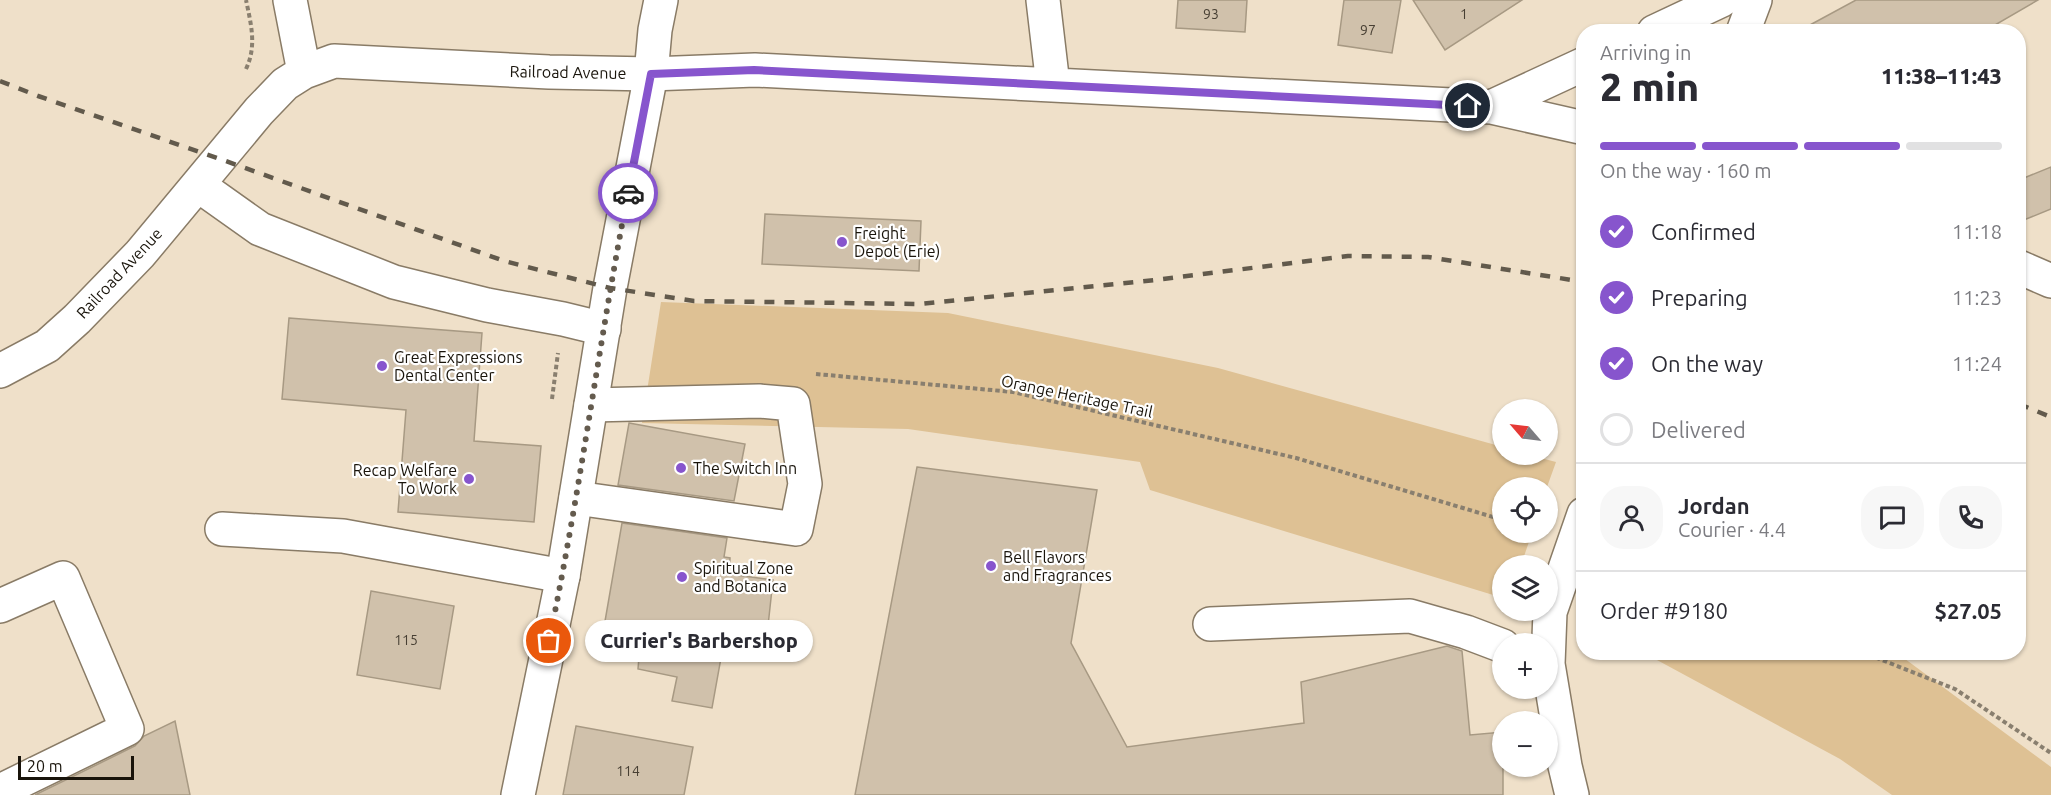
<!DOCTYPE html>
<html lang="en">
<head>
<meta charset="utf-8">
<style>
	:root { --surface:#fff; --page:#f7f7f7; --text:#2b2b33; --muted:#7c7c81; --line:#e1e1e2; --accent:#8755cd }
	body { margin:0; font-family:Ubuntu,sans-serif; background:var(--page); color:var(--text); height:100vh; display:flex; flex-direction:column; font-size:22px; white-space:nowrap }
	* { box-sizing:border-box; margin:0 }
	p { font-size:20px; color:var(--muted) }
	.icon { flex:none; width:33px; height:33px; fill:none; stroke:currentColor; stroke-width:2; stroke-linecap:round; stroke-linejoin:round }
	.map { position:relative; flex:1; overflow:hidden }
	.side { position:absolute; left:1576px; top:24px; width:450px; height:636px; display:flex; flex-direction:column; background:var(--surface); border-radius:24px; box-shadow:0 2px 4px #0004 }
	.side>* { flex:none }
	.needle { width:39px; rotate:298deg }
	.buttons { position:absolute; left:1492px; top:399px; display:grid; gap:12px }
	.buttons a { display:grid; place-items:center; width:66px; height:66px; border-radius:50%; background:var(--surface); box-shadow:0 2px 4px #0004; font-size:30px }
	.scale { position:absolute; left:18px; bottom:15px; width:116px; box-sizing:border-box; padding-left:6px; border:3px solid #19140b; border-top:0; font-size:16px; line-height:21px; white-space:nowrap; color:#19140b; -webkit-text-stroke:4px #fff; paint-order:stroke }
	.pin { position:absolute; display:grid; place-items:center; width:51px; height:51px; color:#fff; margin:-26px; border:3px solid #fff; border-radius:50%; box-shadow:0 2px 6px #0007 }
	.courier { position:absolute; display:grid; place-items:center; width:60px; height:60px; margin:-30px; border:4px solid #8755cd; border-radius:50%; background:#fff; color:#222; box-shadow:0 2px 8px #0007 }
	.bubble { position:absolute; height:42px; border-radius:21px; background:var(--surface); box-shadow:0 2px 4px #0004; font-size:20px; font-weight:800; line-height:42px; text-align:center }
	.headline em { font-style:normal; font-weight:800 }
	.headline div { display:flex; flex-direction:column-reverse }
	.headline { display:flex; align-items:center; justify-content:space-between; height:102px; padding:0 24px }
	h1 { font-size:39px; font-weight:800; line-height:45px }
	.bar { display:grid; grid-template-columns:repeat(4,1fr); gap:9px 6px; align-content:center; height:72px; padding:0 24px }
	.bar i { height:8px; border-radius:4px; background:var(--line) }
	.bar .selected { background:var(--accent) }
	.bar p { grid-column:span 4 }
	.line { display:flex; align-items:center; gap:15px; padding:0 24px; border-top:2px solid var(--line) }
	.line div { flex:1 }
	.round { display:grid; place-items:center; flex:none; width:63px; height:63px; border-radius:24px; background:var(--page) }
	ol { padding:0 24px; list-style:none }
	li { display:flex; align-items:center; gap:18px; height:66px }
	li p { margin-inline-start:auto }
	li .icon { padding:6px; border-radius:50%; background:var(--accent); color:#fff; stroke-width:4 }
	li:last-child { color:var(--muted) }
	li i { width:33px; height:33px; border:3px solid var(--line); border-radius:50% }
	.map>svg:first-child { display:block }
	.green { fill:#dec194 }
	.building { fill:#d0c1ab; stroke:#a79983; stroke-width:1.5 }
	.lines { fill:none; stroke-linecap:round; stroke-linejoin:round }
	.minor-casing { stroke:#897b66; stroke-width:36 }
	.major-casing { stroke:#897b66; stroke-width:36 }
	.path { stroke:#897f6f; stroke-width:4; stroke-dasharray:4.5 3; stroke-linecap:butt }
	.minor { stroke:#fff; stroke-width:33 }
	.major { stroke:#fff; stroke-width:33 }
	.rail { stroke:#625a4c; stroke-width:4.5; stroke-dasharray:10 10; stroke-linecap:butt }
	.done { stroke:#645b4e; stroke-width:6; stroke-dasharray:0 10.8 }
	.route { stroke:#8755cd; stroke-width:8 }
	.poi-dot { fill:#8755cd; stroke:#fff; stroke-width:2 }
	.labels { text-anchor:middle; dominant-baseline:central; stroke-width:4.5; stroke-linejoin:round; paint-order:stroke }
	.number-label { font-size:14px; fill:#473f33 }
	.street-label { font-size:16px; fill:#19140b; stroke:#fff }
	.poi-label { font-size:16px; fill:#19140b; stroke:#fff; text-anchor:start }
</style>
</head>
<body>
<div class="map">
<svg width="2051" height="795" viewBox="0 0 2051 795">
	<rect width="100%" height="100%" fill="#efe0c9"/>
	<!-- green -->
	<path class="green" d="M 661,302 L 948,313 L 1218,368 L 1503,447 L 1503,454 L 1529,455 L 1556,462 L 1547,487 L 1503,488 L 1503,532 L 1532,533 L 1521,565 L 1503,566 L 1503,598 L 1150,490 L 1140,462 L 908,429 L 642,423 Z
		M 1644,653 L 1897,653 L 2051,767 L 2051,795 L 1892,795 L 1840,759 Z"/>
	<!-- building -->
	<path class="building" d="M 1178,0 L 1247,0 L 1245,32 L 1176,28 Z
		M 1344,0 L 1401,0 L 1392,53 L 1338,45 Z
		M 1413,0 L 1522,0 L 1445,50 Z
		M 1856,0 L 2038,0 L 1983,32 L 1797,32 Z
		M 2051,167 L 2051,209 L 2019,222 L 2019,180 Z
		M 765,214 L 921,221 L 919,271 L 762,264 Z
		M 289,318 L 482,333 L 474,441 L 541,446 L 534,522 L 398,512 L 406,410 L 282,399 Z
		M 629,423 L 745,444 L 734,501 L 618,485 Z
		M 917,467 L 1097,490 L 1071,643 L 1127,747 L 1304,723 L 1301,682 L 1447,646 L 1462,651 L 1470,735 L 1503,732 L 1503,795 L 855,795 Z
		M 622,523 L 727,538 L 724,557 L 730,558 L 729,574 L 773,580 L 767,635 L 726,630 L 712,708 L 672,701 L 677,677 L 638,669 L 639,657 L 600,650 Z
		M 371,591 L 454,606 L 440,689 L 357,675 Z
		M 175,721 L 190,795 L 35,795 L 135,746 L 144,736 Z
		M 576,726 L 693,747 L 684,795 L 563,795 Z"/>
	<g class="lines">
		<!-- minor casing -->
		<g class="minor-casing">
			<path id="minor" d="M 290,0 L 304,72
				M 1043,0 L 1053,85
				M 1654,32 L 1722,0
				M 1743,32 L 1755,0
				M 1491,107 L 1584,64
				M 198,185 L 260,229 L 394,282 L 487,305 L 563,319 L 604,329
				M 2019,267 L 2051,281
				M 0,371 L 47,346 L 77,319 L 140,254 L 259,111 L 285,84 L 304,72 L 334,61 L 549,72 L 651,74 L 755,70 L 1491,107 L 1584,128
				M 576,498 L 796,529 L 805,484 L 793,404 L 759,401 L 591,405
				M 222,529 L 343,536 L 563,576
				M 0,606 L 63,578 L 127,729 L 0,791
				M 1210,624 L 1410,616 L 1466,632 L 1503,646
				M 1572,795 L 1565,766 L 1548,664 L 1550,612 L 1584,514"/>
		</g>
		<!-- major casing -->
		<g class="major-casing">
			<path id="major" d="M 518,795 L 563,576 L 610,288 L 651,74 L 655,30 L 661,0"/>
		</g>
		<!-- path -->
		<path class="path" d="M 246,69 C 257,46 251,24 246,0
			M 816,374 L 1013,392 L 1296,458 L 1503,520
			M 552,399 L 558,353
			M 1862,652 L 1955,689 L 2051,753"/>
		<!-- minor -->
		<use href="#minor" class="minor"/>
		<!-- major -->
		<use href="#major" class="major"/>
		<!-- rail -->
		<path class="rail" d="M 0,81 L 38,96 L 220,159 L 504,261 L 610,288 L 694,301 L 919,304 L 1155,280 L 1348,256 L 1428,257 L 1584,282
			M 2019,404 L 2051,417"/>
	</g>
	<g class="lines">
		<!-- done -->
		<path class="done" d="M 549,641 C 580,493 599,342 628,193"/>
		<!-- route -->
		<path class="route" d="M 628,193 L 651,74 L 754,70 L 1468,106"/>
	</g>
	<!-- markers -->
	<g class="poi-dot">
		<circle cx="842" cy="242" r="6"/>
		<circle cx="382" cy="366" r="6"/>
		<circle cx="681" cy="468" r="6"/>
		<circle cx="469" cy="479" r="6"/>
		<circle cx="991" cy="566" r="6"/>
		<circle cx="682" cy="577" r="6"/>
	</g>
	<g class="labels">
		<!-- number labels -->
		<g class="number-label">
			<text x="1211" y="14">93</text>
			<text x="1464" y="14">1</text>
			<text x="1368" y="30">97</text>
			<text x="406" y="640">115</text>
			<text x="628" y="771">114</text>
		</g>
		<!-- street labels -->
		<g class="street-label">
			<text transform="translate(568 72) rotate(1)">Railroad Avenue</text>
			<text transform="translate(119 273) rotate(-47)">Railroad Avenue</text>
			<text transform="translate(1077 396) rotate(12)">Orange Heritage Trail</text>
		</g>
		<!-- poi labels -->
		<g class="poi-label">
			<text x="854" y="233">Freight<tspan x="854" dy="18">Depot (Erie)</tspan></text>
			<text x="394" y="357">Great Expressions<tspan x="394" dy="18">Dental Center</tspan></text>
			<text x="693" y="468">The Switch Inn</text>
			<text x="457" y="470" text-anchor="end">Recap Welfare<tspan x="457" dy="18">To Work</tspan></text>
			<text x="1003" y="557">Bell Flavors<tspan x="1003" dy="18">and Fragrances</tspan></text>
			<text x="694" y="568">Spiritual Zone<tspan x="694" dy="18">and Botanica</tspan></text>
		</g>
	</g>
</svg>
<div class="buttons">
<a><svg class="needle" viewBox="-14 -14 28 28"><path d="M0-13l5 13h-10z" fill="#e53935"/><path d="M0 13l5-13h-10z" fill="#7c7c81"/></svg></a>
<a><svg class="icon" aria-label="locate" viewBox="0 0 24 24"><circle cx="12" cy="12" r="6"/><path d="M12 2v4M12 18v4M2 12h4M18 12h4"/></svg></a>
<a><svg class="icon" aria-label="layers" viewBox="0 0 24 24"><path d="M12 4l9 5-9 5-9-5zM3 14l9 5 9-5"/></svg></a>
<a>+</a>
<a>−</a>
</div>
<div class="scale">20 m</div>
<div class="pin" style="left:549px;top:641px;background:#ea580c"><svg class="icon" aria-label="bag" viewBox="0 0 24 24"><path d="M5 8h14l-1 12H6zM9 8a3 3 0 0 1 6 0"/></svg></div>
<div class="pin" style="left:1468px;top:106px;background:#1f2937"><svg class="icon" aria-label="home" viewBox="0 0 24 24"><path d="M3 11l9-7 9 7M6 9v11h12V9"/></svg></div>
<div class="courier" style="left:628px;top:193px"><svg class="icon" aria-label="car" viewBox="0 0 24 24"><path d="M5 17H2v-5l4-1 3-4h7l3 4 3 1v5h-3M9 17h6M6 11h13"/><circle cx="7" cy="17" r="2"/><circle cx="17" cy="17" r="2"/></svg></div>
<div class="bubble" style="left:585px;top:620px;width:228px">Currier's Barbershop</div>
<section class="side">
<div class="headline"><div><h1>2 min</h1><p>Arriving in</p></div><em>11:38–11:43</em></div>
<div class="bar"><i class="selected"></i><i class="selected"></i><i class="selected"></i><i></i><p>On the way · 160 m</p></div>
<ol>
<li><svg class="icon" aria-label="check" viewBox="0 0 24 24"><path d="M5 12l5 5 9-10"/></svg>Confirmed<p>11:18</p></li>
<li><svg class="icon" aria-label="check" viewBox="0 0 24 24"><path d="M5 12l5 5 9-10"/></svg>Preparing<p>11:23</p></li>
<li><svg class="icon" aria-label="check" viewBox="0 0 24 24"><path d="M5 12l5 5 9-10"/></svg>On the way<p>11:24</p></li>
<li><i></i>Delivered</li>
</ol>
<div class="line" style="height:108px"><a class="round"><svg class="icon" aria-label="person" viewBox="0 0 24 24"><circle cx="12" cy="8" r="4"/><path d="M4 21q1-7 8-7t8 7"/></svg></a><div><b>Jordan</b><p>Courier · 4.4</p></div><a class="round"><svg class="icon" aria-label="chat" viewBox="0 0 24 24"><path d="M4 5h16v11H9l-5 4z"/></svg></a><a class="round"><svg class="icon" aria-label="phone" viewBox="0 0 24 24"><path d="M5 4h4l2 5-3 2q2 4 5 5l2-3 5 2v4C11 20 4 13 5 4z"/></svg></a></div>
<div class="line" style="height:78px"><div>Order #9180</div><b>$27.05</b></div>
</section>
</div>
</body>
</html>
